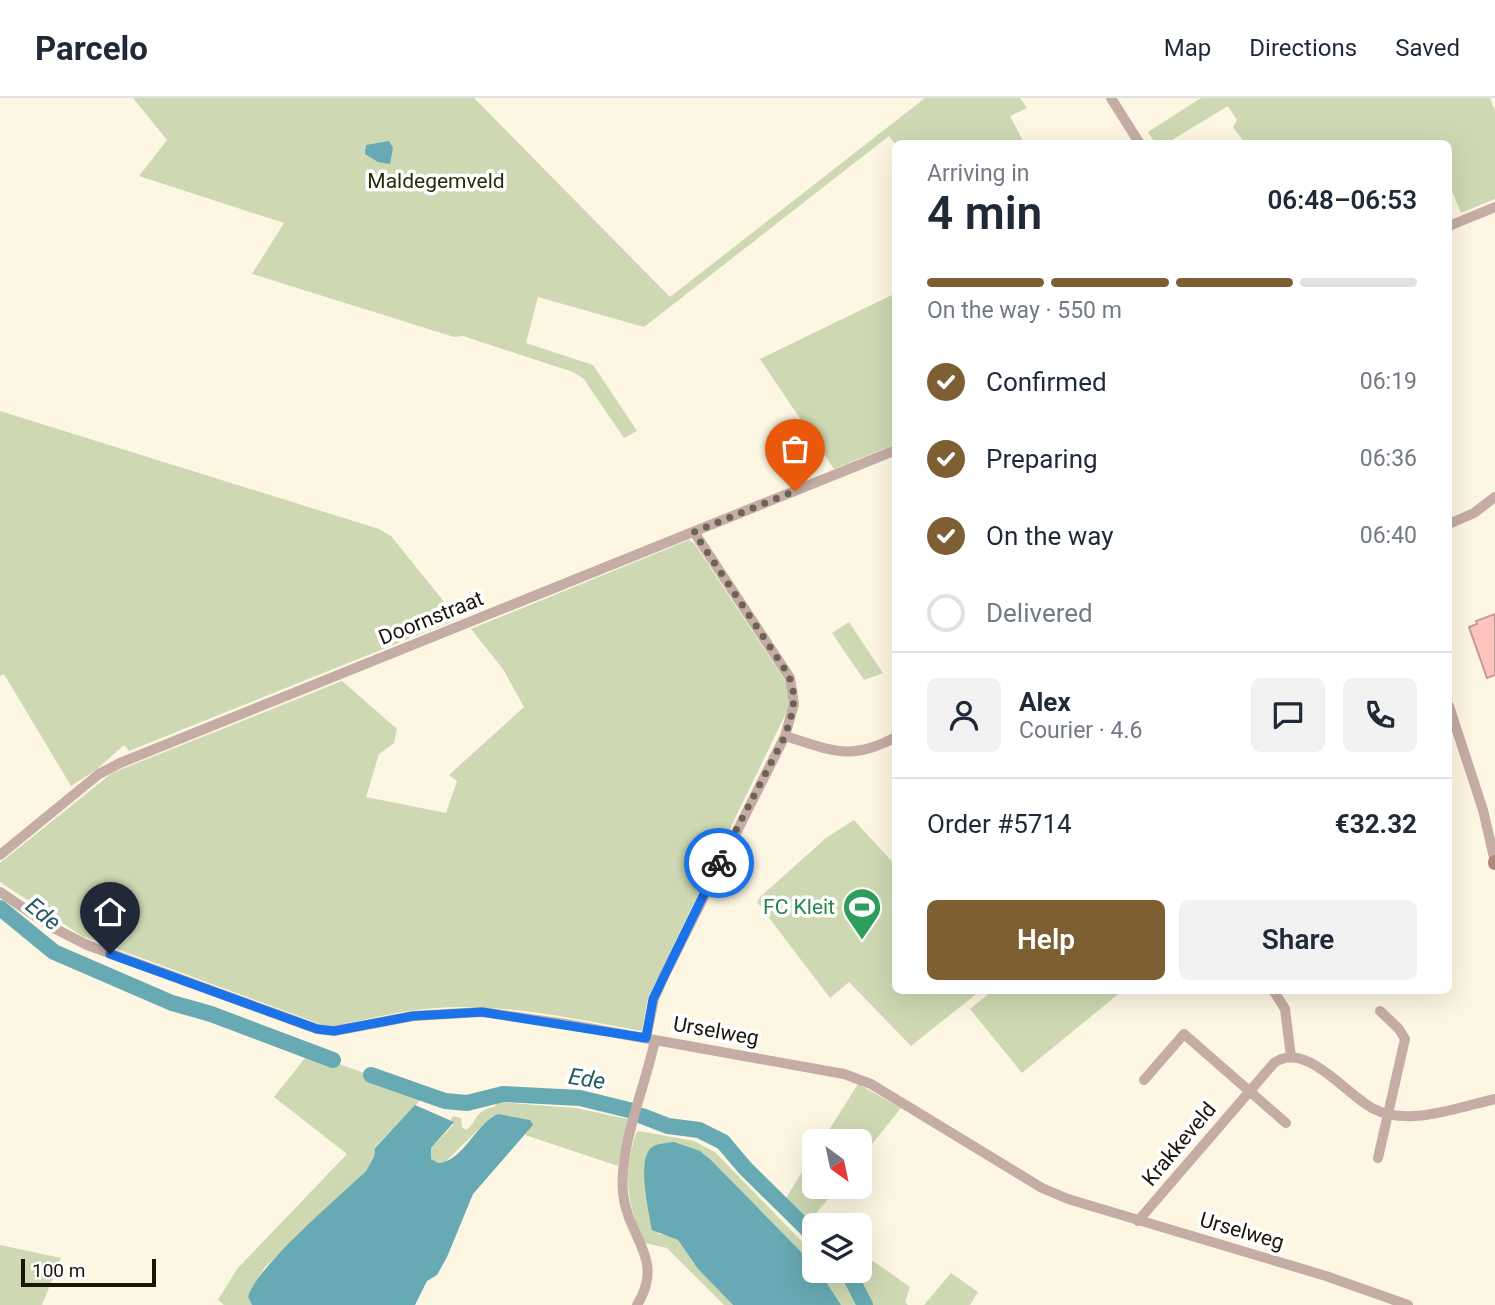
<!DOCTYPE html>
<html lang="en">
<head>
<meta charset="utf-8">
<style>
	:root { --surface:#fff; --page:#f2f2f3; --text:#1f2937; --muted:#747a83; --line:#e0e1e3; --accent:#7d5f33 }
	body { margin:0; font-family:Roboto,sans-serif; background:var(--page); color:var(--text); height:100vh; display:flex; flex-direction:column; font-size:26px; white-space:nowrap }
	* { box-sizing:border-box; margin:0 }
	p { font-size:23px; color:var(--muted) }
	.icon { flex:none; width:38px; height:38px; fill:none; stroke:currentColor; stroke-width:2; stroke-linecap:round; stroke-linejoin:round }
	.map { position:relative; flex:1; overflow:hidden }
	.panel { position:absolute; left:892px; top:42px; width:560px; height:854px; display:flex; flex-direction:column; background:var(--surface); border-radius:10px; box-shadow:0 7px 28px #0002 }
	.panel>* { flex:none }
	.needle { width:46px; rotate:147deg }
	.buttons { position:absolute; left:802px; top:1031px; display:grid; gap:14px }
	.buttons a { display:grid; place-items:center; width:70px; height:70px; border-radius:10px; background:var(--surface); box-shadow:0 7px 28px #0002; font-size:35px }
	.scale { position:absolute; left:21px; bottom:18px; width:135px; box-sizing:border-box; padding-left:7px; border:4px solid #1b160b; border-top:0; font-size:19px; line-height:24px; white-space:nowrap; color:#1b160b; -webkit-text-stroke:5px #fff; paint-order:stroke }
	.pin { position:absolute; display:grid; place-items:center; width:60px; height:60px; color:#fff; margin:-72px -30px; border-radius:50% 50% 50% 0; rotate:-45deg; box-shadow:0 0 7px #0007 }
	.pin .icon { rotate:45deg }
	.courier { position:absolute; display:grid; place-items:center; width:70px; height:70px; margin:-35px; border:5px solid #1a73e8; border-radius:50%; background:#fff; color:#222; box-shadow:0 2px 9px #0007 }
	.headline em { font-style:normal; font-weight:600 }
	.headline div { display:flex; flex-direction:column-reverse }
	.headline { display:flex; align-items:center; justify-content:space-between; height:119px; padding:0 35px }
	h1 { font-size:46px; font-weight:600; line-height:52px }
	.bar { display:grid; grid-template-columns:repeat(4,1fr); gap:10px 7px; align-content:center; height:84px; padding:0 35px }
	.bar i { height:9px; border-radius:5px; background:var(--line) }
	.bar .current { background:var(--accent) }
	.bar p { grid-column:span 4 }
	.line { display:flex; align-items:center; gap:18px; padding:0 35px; border-top:2px solid var(--line) }
	.line div { flex:1 }
	.round { display:grid; place-items:center; flex:none; width:74px; height:74px; border-radius:10px; background:var(--page) }
	ol { padding:0 35px; list-style:none }
	li { display:flex; align-items:center; gap:21px; height:77px }
	li p { margin-inline-start:auto }
	li .icon { padding:7px; border-radius:50%; background:var(--accent); color:#fff; stroke-width:4 }
	li:last-child { color:var(--muted) }
	li i { width:38px; height:38px; border:4px solid var(--line); border-radius:50% }
	.button { display:flex; gap:14px; margin-top:auto; padding:14px 35px }
	.button a { flex:1; height:80px; border-radius:10px; background:var(--accent); color:#fff; font-size:28px; font-weight:600; line-height:80px; text-align:center }
	.button a+a { background:var(--page); color:var(--text) }
	header { display:flex; align-items:center; gap:42px; box-sizing:border-box; height:98px; padding:0 35px; background:var(--surface); border-bottom:2px solid var(--line) }
	header strong { font-size:33px }
	nav { display:flex; gap:38px; margin-inline-start:auto; font-size:24px }
	.map>svg:first-child { display:block }
	.green { fill:#ced8b2 }
	.water { fill:#67aab3 }
	.lines { fill:none; stroke-linecap:round; stroke-linejoin:round }
	.river { stroke:#67aab3; stroke-width:16 }
	.building { fill:#fec3bb; stroke:#c29d98; stroke-width:2 }
	.street { stroke:#c5aca5; stroke-width:10 }
	.secondary { stroke:#ac887e; stroke-width:14 }
	.done { stroke:#6a6456; stroke-width:7; stroke-dasharray:0 12.6 }
	.route { stroke:#1a73e8; stroke-width:9 }
	.labels { text-anchor:middle; dominant-baseline:central; stroke-width:7; stroke-linejoin:round; paint-order:stroke }
	.park-label { font-size:21px; fill:#272e06; stroke:#fff }
	.street-label { font-size:21px; fill:#1b160b; stroke:#fff }
	.leisure-label { font-size:21px; fill:#27864d; stroke:#fff; text-anchor:end }
	.water-label { font-size:23px; font-style:italic; fill:#225a62; stroke:#fff }
</style>
</head>
<body>
<header>
<strong>Parcelo</strong>
<nav><a>Map</a><a>Directions</a><a>Saved</a></nav>
</header>
<div class="map">
<svg width="1495" height="1207" viewBox="0 0 1495 1207">
	<rect width="100%" height="100%" fill="#fdf6e2"/>
	<!-- green -->
	<path class="green" d="M 133,0 L 474,0 L 670,199 L 925,0 L 1020,0 L 1027,10 L 1010,18 L 1024,45 L 896,47 L 889,38 L 644,229 L 538,199 L 526,245 L 593,267 L 637,333 L 624,340 L 583,280 L 573,274 L 463,238 L 454,239 L 252,176 L 284,125 L 139,78 L 167,42 Z
		M 1201,0 L 1490,0 L 1495,13 L 1495,101 L 1461,115 L 1449,85 L 1449,46 L 1245,45 L 1233,29 L 1237,22 L 1228,8 L 1167,45 L 1155,45 L 1148,34 Z
		M 896,195 L 896,346 L 834,371 L 760,261 Z
		M 0,313 L 379,431 L 391,438 L 458,521 L 129,653 L 124,647 L 96,672 L 71,688 L 4,576 L 0,578 Z
		M 689,442 L 694,445 L 782,578 L 787,586 L 789,609 L 648,900 L 642,933 C 574,921 505,905 436,910 C 402,912 368,921 335,928 L 323,927 L 82,838 L 0,784 L 0,765 L 112,675 L 342,583 L 397,631 L 394,645 L 379,656 L 366,699 L 446,715 L 457,683 L 449,677 L 524,609 L 503,571 L 471,531 Z
		M 849,524 L 883,575 L 864,582 L 832,535 Z
		M 854,722 L 896,768 L 896,892 L 980,893 L 911,948 L 849,884 L 830,900 L 757,804 L 760,799 L 826,740 Z
		M 992,893 L 992,892 L 1122,893 L 1022,975 L 970,911 Z
		M 309,955 L 425,997 L 375,1049 L 374,1059 L 366,1073 L 264,1170 L 248,1199 L 252,1207 L 224,1207 L 218,1202 L 237,1171 L 347,1056 L 274,999 Z
		M 858,986 L 901,1010 L 859,1062 L 859,1043 L 822,1043 Z
		M 498,1004 L 575,1010 L 628,1021 L 618,1068 L 525,1037 L 532,1027 L 484,1026 L 445,1064 L 437,1065 L 431,1061 L 431,1050 L 453,1027 L 451,1021 L 453,1018 L 461,1020 L 462,1029 L 466,1032 C 479,1023 472,1014 494,1009 Z
		M 639,1033 L 694,1043 L 715,1054 L 814,1156 L 814,1167 L 712,1063 L 658,1136 L 668,1137 L 678,1142 L 698,1171 L 733,1207 L 724,1207 L 667,1150 L 645,1145 C 626,1106 623,1077 636,1035 Z
		M 814,1055 L 814,1088 L 838,1089 L 807,1126 L 814,1132 L 814,1147 L 779,1111 Z
		M 0,1147 L 61,1160 L 42,1207 L 0,1207 Z
		M 860,1154 L 910,1189 L 905,1204 L 908,1207 L 841,1207 L 819,1173 L 830,1173 L 838,1180 L 844,1177 L 839,1173 L 859,1172 Z
		M 951,1175 L 978,1194 L 970,1207 L 924,1207 Z"/>
	<!-- water -->
	<path class="water" d="M 389,43 L 393,50 L 390,66 L 378,64 L 365,56 L 366,47 Z
		M 415,1007 L 454,1024 L 431,1050 L 431,1061 L 438,1065 C 463,1064 475,1026 498,1016 L 530,1022 L 533,1027 L 473,1096 L 447,1159 L 437,1177 L 427,1183 L 415,1207 L 252,1207 L 248,1199 C 255,1170 340,1098 366,1073 L 374,1059 L 375,1050 Z
		M 674,1044 L 700,1053 L 712,1063 L 814,1167 L 814,1172 L 819,1173 L 841,1207 L 733,1207 L 698,1171 L 678,1142 L 652,1132 C 649,1115 636,1061 652,1049 C 658,1045 667,1045 674,1044 Z"/>
	<g class="lines">
		<!-- river -->
		<path class="river" d="M 0,810 L 54,854 L 172,905 L 211,916 L 333,962
			M 371,977 L 445,1003 L 467,1005 L 503,996 L 580,1000 L 633,1013
			M 642,1018 L 668,1028 L 699,1032 L 723,1044 L 745,1070 L 814,1138
			M 847,1172 L 865,1207"/>
	</g>
	<!-- building -->
	<path class="building" d="M 1495,516 L 1495,577 L 1487,580 L 1469,529 L 1477,526 L 1476,523 Z"/>
	<g class="lines">
		<!-- street -->
		<path class="street" d="M 1111,0 L 1140,46
			M 1449,128 L 1495,109
			M 1449,426 L 1474,415 L 1495,399
			M 1449,608 L 1483,712 L 1495,764
			M 785,638 C 832,652 849,664 896,639
			M 0,757 L 99,676 L 120,665 L 896,352
			M 0,794 L 50,828 L 87,847 L 317,931 L 334,933 L 413,918 L 482,914 L 566,926 L 844,976 L 871,986 L 1042,1090 L 1068,1101 L 1326,1178 L 1408,1207
			M 1273,892 L 1285,911 L 1291,959
			M 646,940 L 654,901 L 664,878 L 785,638 L 794,606 L 790,580 L 694,434
			M 1144,982 L 1184,936 L 1286,1025
			M 1378,1060 L 1405,941 L 1399,931 L 1380,913
			M 1138,1123 L 1274,965 C 1306,942 1346,997 1374,1011 C 1409,1029 1459,1009 1495,1001
			M 637,1207 C 666,1161 627,1139 623,1095 C 619,1047 645,990 655,942"/>
		<!-- secondary -->
		<path class="secondary" d="M 1495,764 L 1495,765"/>
	</g>
	<g class="lines">
		<!-- done -->
		<path class="done" d="M 719,765 L 785,638 C 793,614 799,596 786,573 L 694,434 L 795,393"/>
		<!-- route -->
		<path class="route" d="M 110,856 L 317,931 L 334,933 L 413,918 L 482,914 L 646,940 L 653,901 L 719,765"/>
	</g>
	<!-- icons -->
	<defs>
		<g id="stadium-pin" transform="scale(2.0125)"><path d="M0 17L-7.5 6A9.5 9.5 0 1 1 7.5 6Z" fill="#2e9e5b" stroke="#fff"/><path d="M0-5a6.5 5 0 1 0 0 10a6.5 5 0 1 0 0-10ZM-3.5-1.8h7v3.6h-7Z" fill="#fff"/></g>
	</defs>
	<g fill-rule="evenodd">
		<use href="#stadium-pin" x="862" y="809"/>
	</g>
	<g class="labels">
		<!-- park labels -->
		<g class="park-label">
			<text x="436" y="83">Maldegemveld</text>
		</g>
		<!-- street labels -->
		<g class="street-label">
			<text transform="translate(431 520) rotate(-22)">Doornstraat</text>
			<text transform="translate(716 933) rotate(10)">Urselweg</text>
			<text transform="translate(1179 1046) rotate(-50)">Krakkeveld</text>
			<text transform="translate(1242 1133) rotate(16)">Urselweg</text>
		</g>
		<!-- leisure labels -->
		<g class="leisure-label">
			<text x="835" y="809">FC Kleit</text>
		</g>
		<!-- water labels -->
		<g class="water-label">
			<text transform="translate(43 816) rotate(39)">Ede</text>
			<text transform="translate(587 981) rotate(9)">Ede</text>
		</g>
	</g>
</svg>
<div class="buttons">
<a><svg class="needle" viewBox="-14 -14 28 28"><path d="M0-13l5 13h-10z" fill="#e53935"/><path d="M0 13l5-13h-10z" fill="#747a83"/></svg></a>
<a><svg class="icon" aria-label="layers" viewBox="0 0 24 24"><path d="M12 4l9 5-9 5-9-5zM3 14l9 5 9-5"/></svg></a>
</div>
<div class="scale">100 m</div>
<div class="pin" style="left:795px;top:393px;background:#ea580c"><svg class="icon" aria-label="bag" viewBox="0 0 24 24"><path d="M5 8h14l-1 12H6zM9 8a3 3 0 0 1 6 0"/></svg></div>
<div class="pin" style="left:110px;top:856px;background:#1f2937"><svg class="icon" aria-label="home" viewBox="0 0 24 24"><path d="M3 11l9-7 9 7M6 9v11h12V9"/></svg></div>
<div class="courier" style="left:719px;top:765px"><svg class="icon" aria-label="bike" viewBox="0 0 24 24"><circle cx="6" cy="16" r="4"/><circle cx="18" cy="16" r="4"/><path d="M6 16l4-8h5l3 8M10 8l3 8H6M13 5h3"/></svg></div>
<section class="panel">
<div class="headline"><div><h1>4 min</h1><p>Arriving in</p></div><em>06:48–06:53</em></div>
<div class="bar"><i class="current"></i><i class="current"></i><i class="current"></i><i></i><p>On the way · 550 m</p></div>
<ol>
<li><svg class="icon" aria-label="check" viewBox="0 0 24 24"><path d="M5 12l5 5 9-10"/></svg>Confirmed<p>06:19</p></li>
<li><svg class="icon" aria-label="check" viewBox="0 0 24 24"><path d="M5 12l5 5 9-10"/></svg>Preparing<p>06:36</p></li>
<li><svg class="icon" aria-label="check" viewBox="0 0 24 24"><path d="M5 12l5 5 9-10"/></svg>On the way<p>06:40</p></li>
<li><i></i>Delivered</li>
</ol>
<div class="line" style="height:126px"><a class="round"><svg class="icon" aria-label="person" viewBox="0 0 24 24"><circle cx="12" cy="8" r="4"/><path d="M4 21q1-7 8-7t8 7"/></svg></a><div><b>Alex</b><p>Courier · 4.6</p></div><a class="round"><svg class="icon" aria-label="chat" viewBox="0 0 24 24"><path d="M4 5h16v11H9l-5 4z"/></svg></a><a class="round"><svg class="icon" aria-label="phone" viewBox="0 0 24 24"><path d="M5 4h4l2 5-3 2q2 4 5 5l2-3 5 2v4C11 20 4 13 5 4z"/></svg></a></div>
<div class="line" style="height:91px"><div>Order #5714</div><b>€32.32</b></div>
<div class="button"><a>Help</a><a>Share</a></div>
</section>
</div>
</body>
</html>
